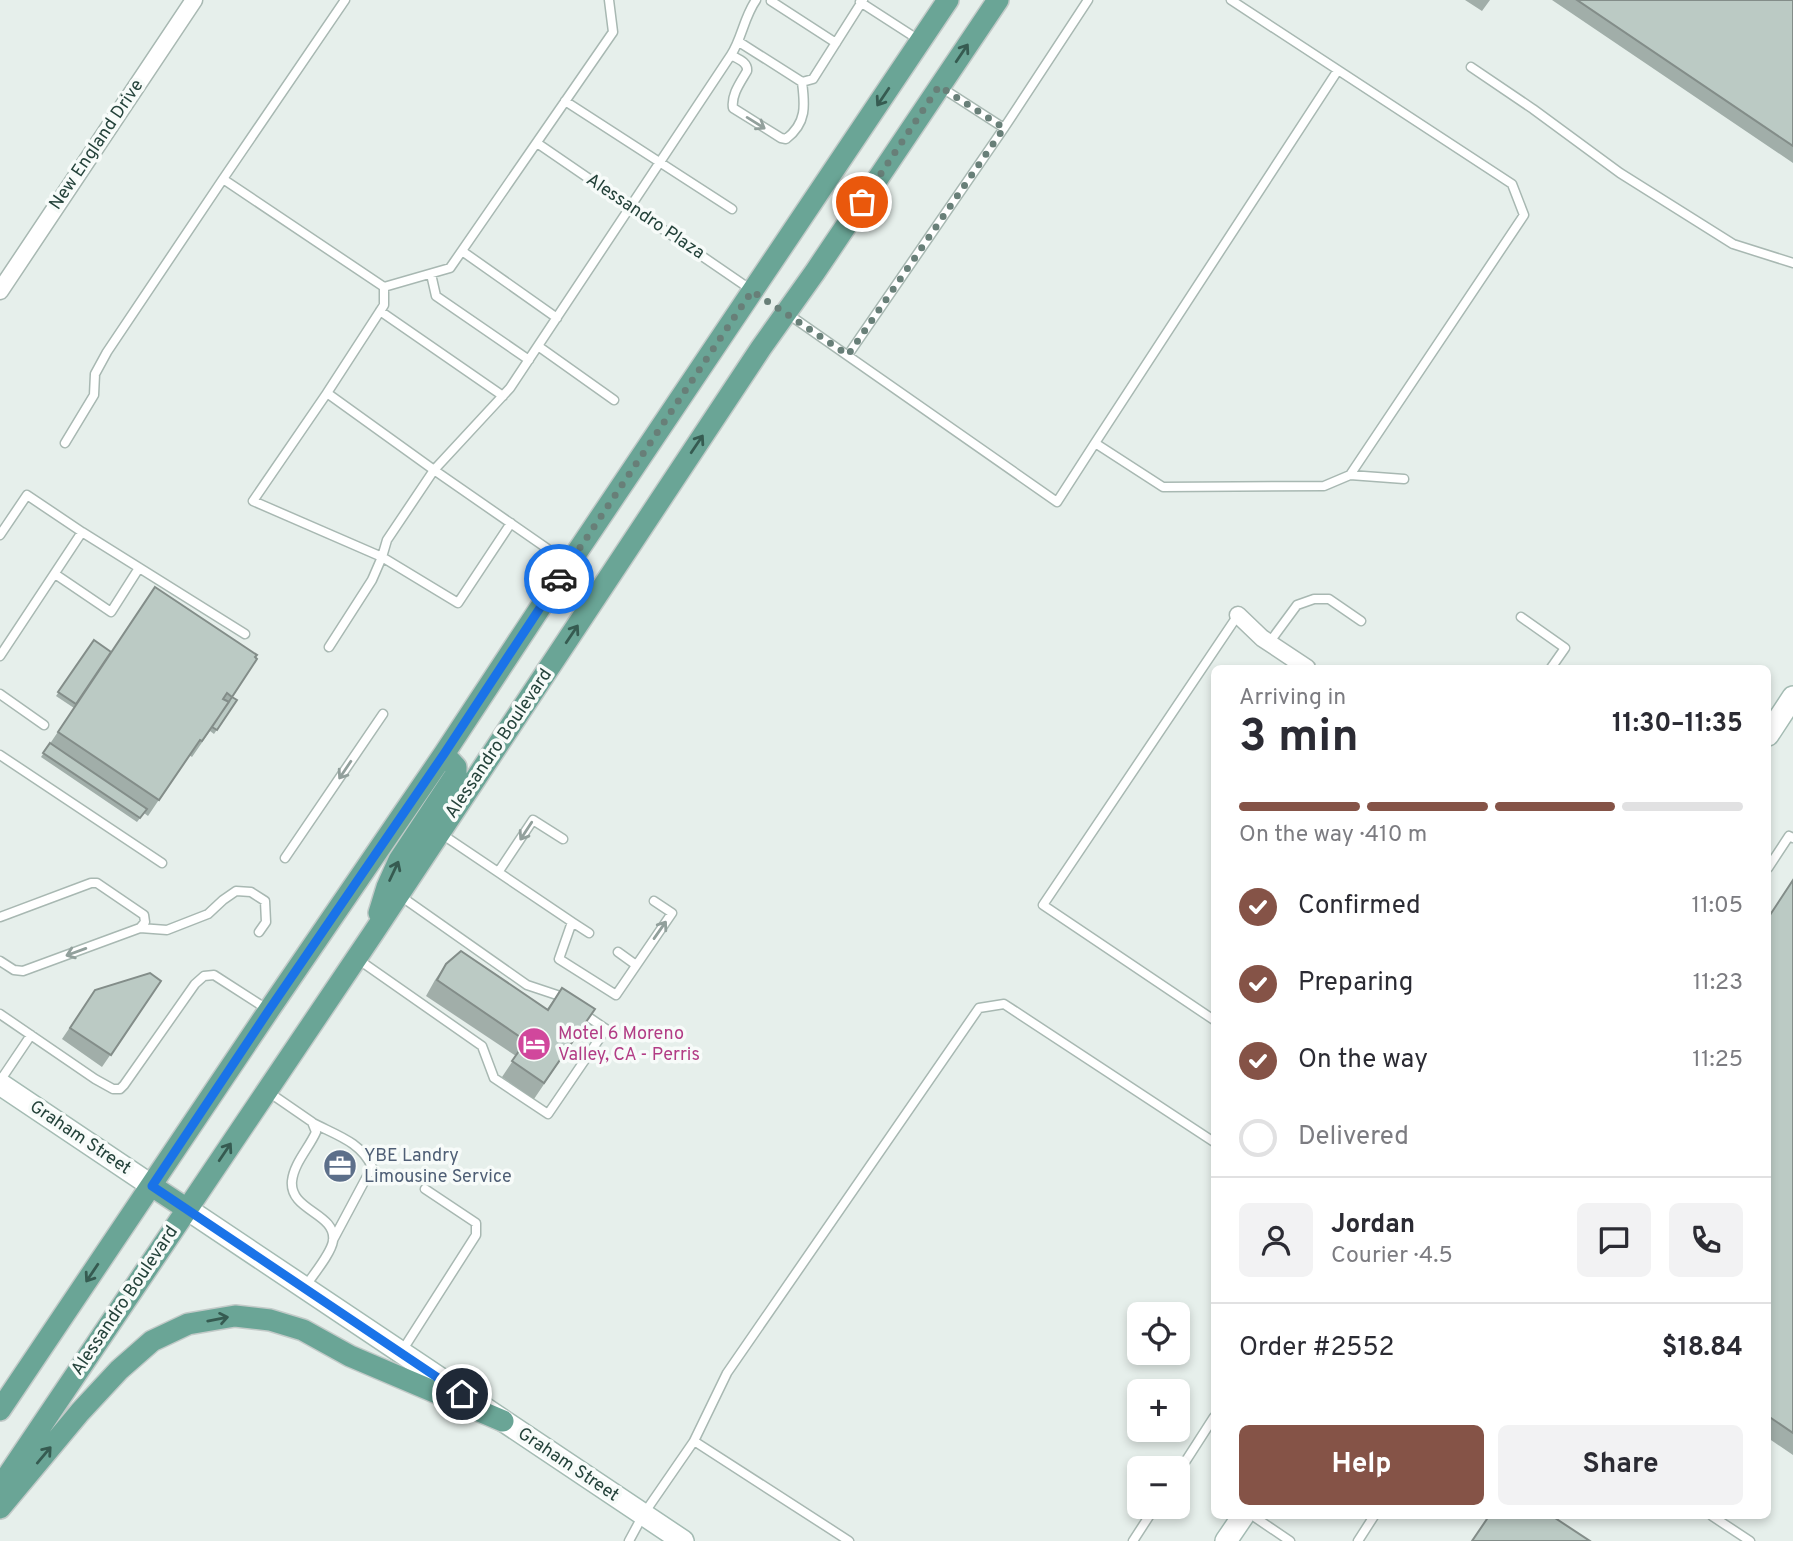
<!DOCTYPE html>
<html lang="en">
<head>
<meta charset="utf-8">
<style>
	:root { --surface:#fff; --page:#f2f2f3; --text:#2b2b33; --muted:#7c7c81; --line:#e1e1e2; --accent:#855347 }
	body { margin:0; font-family:Overpass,sans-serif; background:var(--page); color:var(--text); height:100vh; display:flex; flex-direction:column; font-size:26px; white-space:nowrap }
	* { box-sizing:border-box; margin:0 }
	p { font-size:23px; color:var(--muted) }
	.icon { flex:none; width:38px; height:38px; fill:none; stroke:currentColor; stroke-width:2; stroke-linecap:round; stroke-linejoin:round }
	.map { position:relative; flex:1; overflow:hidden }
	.details { position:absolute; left:1211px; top:665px; width:560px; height:854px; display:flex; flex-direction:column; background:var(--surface); border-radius:10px; box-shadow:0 4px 10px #0003 }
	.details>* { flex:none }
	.fabs { position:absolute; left:1127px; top:1302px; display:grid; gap:14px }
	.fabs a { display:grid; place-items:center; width:63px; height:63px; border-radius:10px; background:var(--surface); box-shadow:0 4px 10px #0003; font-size:35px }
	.pin { position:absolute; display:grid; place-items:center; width:60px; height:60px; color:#fff; margin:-30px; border:4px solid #fff; border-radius:50%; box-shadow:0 2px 7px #0007 }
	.courier { position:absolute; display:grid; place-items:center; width:70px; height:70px; margin:-35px; border:5px solid #1a73e8; border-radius:50%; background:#fff; color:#222; box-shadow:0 2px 9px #0007 }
	.head em { font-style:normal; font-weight:700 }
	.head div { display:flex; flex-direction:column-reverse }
	.head { display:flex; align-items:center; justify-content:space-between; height:119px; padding:0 28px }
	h1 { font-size:46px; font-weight:700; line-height:52px }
	.bar { display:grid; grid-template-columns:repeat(4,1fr); gap:10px 7px; align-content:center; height:84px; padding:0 28px }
	.bar i { height:9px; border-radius:5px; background:var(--line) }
	.bar .selected { background:var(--accent) }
	.bar p { grid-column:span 4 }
	.line { display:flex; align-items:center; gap:18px; padding:0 28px; border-top:2px solid var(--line) }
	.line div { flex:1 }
	.round { display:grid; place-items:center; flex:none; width:74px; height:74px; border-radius:10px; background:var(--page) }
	ol { padding:0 28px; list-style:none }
	li { display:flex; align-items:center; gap:21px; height:77px }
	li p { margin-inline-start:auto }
	li .icon { padding:7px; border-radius:50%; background:var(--accent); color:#fff; stroke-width:4 }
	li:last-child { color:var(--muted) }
	li i { width:38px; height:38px; border:4px solid var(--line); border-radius:50% }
	.action { display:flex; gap:14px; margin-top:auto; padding:14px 28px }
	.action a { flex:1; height:80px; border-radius:10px; background:var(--accent); color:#fff; font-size:28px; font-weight:700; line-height:80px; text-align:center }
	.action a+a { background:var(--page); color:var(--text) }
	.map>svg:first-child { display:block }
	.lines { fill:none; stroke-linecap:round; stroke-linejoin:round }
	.lane-casing { stroke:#a8b8b2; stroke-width:11 }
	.street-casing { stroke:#a8b8b2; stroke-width:19 }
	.secondary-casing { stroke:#a4bbb3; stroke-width:24 }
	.primary-casing { stroke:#c2cac8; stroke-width:24 }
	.lane { stroke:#fff; stroke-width:8 }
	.street { stroke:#fff; stroke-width:16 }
	.secondary { stroke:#fff; stroke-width:21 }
	.primary { stroke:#6aa596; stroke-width:21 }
	.wall { fill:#a1aea9 }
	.building { fill:#bbcac4; stroke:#838d89; stroke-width:2 }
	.oneway { stroke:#365b51 }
	.oneway2 { stroke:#92a09c }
	.done { stroke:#687f78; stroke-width:7; stroke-dasharray:0 12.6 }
	.route { stroke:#1a73e8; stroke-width:9 }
	.labels { text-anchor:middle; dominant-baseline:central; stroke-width:7; stroke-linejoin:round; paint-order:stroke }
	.street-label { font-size:18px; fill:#24423a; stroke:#f7fbf9 }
	.hotel-label { font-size:18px; fill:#b23c85; stroke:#f7fbf9; text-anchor:start }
	.service-label { font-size:18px; fill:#4e5e75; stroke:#f7fbf9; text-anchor:start }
</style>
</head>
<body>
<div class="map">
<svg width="1793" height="1541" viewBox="0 0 1793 1541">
	<rect width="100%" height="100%" fill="#e6efeb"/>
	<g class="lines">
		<!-- lane casing -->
		<g class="lane-casing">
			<path id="lane" d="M 345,0 L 223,179 L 384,287 L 450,268 L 613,32 L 609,0
				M 1231,0 L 1512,184 L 1524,215 L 1350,475
				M 771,1 L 836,43
				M 860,2 L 919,40
				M 739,42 L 802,82 L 813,79 L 863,0
				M 731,55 C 738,59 748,62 747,71 C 740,83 731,95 733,108 L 781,138 L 786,139 C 807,123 805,105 802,82
				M 1471,67 L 1533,109 L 1620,173 L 1733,244 L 1793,263
				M 942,88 L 1004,128
				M 565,101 L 732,209
				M 537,143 L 750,289
				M 462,251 L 557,318
				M 431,274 L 436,296 L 529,360
				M 380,311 L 503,396
				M 788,314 L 1057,502 L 1095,443 L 1163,487 L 1324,486 L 1350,475 L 1404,479
				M 538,346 L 614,400
				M 848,355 L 1004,128 L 1088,0
				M 327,393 L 253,501 L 382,557 L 458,603 L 511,523
				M 65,443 L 94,395 L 95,374 L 107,352 L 223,179
				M 1095,443 L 1338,70
				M 0,535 L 27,495 L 82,532 L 245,634
				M 568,563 L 434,470 L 510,388 L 731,55 C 742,38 744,17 756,0
				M 55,574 L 111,612 L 139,568
				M 1521,617 L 1565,648 L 1551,668
				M 1269,643 L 1297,605 L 1314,599 L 1329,599 L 1361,621
				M 329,647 L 372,580 L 382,557 L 387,540 L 434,470 L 327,393 L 384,305 L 384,287
				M 0,656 L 82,532
				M 0,694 L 44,725
				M 0,755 L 162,863
				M 440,833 L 572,922 L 559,959 L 616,995 L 672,913 L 654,901
				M 285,858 L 383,714
				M 1768,868 L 1789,836 L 1793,838
				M 499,871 L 533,820 L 563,839
				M 399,895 L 527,985 L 557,995 L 564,1000
				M 0,917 L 91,883 L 97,883 L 144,915 L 145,922 L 140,928
				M 572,922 L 589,933
				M 618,952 L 636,965
				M 359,960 L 482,1046 L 494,1078 L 548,1114 L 606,1029 L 581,1012
				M 0,961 L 14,970 L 23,971 L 140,928 L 167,930 L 208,914 L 223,900 L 236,891 L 251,892 L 265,901 L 266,922 L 259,932
				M 0,1014 L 95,1079 L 113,1089 L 120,1089 L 124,1085 L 195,984 L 204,976 L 214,975 L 267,1009
				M 1214,1020 L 1043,905 L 1238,615
				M 0,1081 L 31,1035
				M 267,1091 L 312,1122 L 316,1132 C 309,1148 294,1163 292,1181 C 289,1211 337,1213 333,1241 C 331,1254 312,1276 305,1287
				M 313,1123 C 336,1135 361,1142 372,1167 L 333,1240
				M 402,1351 L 476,1235 L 476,1223 L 425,1189
				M 694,1441 L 727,1373 L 979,1008 L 1004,1004 L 1214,1142
				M 1178,1473 L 1214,1417
				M 1253,1516 L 1290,1541
				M 1712,1516 L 1750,1541
				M 629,1541 L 643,1515 L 694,1441 L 849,1541
				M 1133,1541 L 1155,1507
				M 1358,1541 L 1374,1516"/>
		</g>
		<!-- street casing -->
		<g class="street-casing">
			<path id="street" d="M 0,291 L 194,0
				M 1238,615 L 1262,638 L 1307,668"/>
		</g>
		<!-- secondary casing -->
		<g class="secondary-casing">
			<path id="secondary" d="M 1768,735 L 1793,697
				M 0,1084 L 152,1186
				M 187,1209 L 683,1541
				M 1226,1541 L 1243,1516"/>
		</g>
		<!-- primary casing -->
		<g class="primary-casing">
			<path id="primary" d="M 379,913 L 387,887 L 399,860 L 456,774 L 456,767 L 444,754
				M 152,1186 L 187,1209
				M 0,1410 L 269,1010 L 444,754 L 569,564 L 948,0
				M 0,1487 L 372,935 L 761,348 L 815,272 L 998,0
				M 0,1508 L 80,1412 L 119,1370 L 152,1341 L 188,1324 L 235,1316 L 270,1320 L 303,1330 L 350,1356 L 503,1421"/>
		</g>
		<!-- lane -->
		<use href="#lane" class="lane"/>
		<!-- street -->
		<use href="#street" class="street"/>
		<!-- secondary -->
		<use href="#secondary" class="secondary"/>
		<!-- primary -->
		<use href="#primary" class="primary"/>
	</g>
	<!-- wall -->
	<path class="wall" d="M 1465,0 L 1490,0 L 1482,11 Z
		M 1552,0 L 1793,0 L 1793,163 Z
		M 94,640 L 111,652 L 257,655 L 232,697 L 237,700 L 214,734 L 210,731 L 192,757 L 189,755 L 148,816 L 144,813 L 137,822 L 41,757 L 74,708 L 56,696 Z
		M 1793,880 L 1793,1455 L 1768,1438 L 1768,918 Z
		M 446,964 L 547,1009 L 562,988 L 595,1009 L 534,1099 L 502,1077 L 516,1056 L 426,996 L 435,980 Z
		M 161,981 L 102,1067 L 62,1039 L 95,990 Z"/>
	<!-- building -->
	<path class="building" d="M 1577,0 L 1793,0 L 1793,146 Z
		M 155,587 L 257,655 L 255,657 L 257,659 L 232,697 L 227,693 L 223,699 L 229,702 L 202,741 L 200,740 L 159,800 L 58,732 Z
		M 94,640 L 111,652 L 76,704 L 58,692 Z
		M 232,697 L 237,700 L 217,730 L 212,727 Z
		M 50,743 L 147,809 L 140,818 L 43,753 Z
		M 1793,880 L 1793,1433 L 1768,1416 L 1768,918 Z
		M 461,951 L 548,1010 L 562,988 L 595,1009 L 544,1083 L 512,1061 L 526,1041 L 437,980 L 446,964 Z
		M 150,973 L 161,981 L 111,1055 L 70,1028 L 95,990 Z
		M 1489,1516 L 1552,1516 L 1590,1541 L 1472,1541 Z"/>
	<!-- one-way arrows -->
	<defs><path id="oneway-shaft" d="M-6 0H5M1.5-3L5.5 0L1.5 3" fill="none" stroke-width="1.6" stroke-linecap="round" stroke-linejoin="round" transform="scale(1.75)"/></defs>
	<g class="oneway">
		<use href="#oneway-shaft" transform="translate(962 53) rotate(-56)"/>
		<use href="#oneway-shaft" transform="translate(883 97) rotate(124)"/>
		<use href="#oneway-shaft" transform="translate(697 444) rotate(-56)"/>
		<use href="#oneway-shaft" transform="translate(572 634) rotate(-56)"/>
		<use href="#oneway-shaft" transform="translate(394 871) rotate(-65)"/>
		<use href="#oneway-shaft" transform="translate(225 1152) rotate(-56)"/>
		<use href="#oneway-shaft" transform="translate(92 1273) rotate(124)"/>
		<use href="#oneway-shaft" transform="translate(218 1319) rotate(-11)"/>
		<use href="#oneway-shaft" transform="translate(44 1455) rotate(-50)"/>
	</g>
	<g class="oneway2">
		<use href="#oneway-shaft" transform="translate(756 123) rotate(32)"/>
		<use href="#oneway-shaft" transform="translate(345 770) rotate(124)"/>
		<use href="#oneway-shaft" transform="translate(526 831) rotate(123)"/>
		<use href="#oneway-shaft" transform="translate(660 930) rotate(-55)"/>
		<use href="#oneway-shaft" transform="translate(76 952) rotate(160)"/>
	</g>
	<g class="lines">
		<!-- done -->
		<path class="done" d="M 559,579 L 752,291 L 848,355 L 1004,128 L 939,86 L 862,202"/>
		<!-- route -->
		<path class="route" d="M 462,1394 L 152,1186 L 269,1010 L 444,754 L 559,579"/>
	</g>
	<!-- icons -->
	<defs>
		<g id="hotel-disc" transform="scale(1.75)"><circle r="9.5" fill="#d1479c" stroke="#f7fbf9"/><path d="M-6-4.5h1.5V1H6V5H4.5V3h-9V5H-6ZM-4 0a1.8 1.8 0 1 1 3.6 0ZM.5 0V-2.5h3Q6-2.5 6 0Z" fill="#fff"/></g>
		<g id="office-disc" transform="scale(1.75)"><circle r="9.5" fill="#5c6f8a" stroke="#f7fbf9"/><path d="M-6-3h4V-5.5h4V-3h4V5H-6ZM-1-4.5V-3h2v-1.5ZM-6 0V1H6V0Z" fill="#fff"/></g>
	</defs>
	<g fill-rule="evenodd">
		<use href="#hotel-disc" x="534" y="1044"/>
		<use href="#office-disc" x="340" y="1166"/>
	</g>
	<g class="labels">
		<!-- street labels -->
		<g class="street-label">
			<text transform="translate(97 145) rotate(-56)">New England Drive</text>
			<text transform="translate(645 217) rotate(34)">Alessandro Plaza</text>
			<text transform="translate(499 744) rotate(-56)">Alessandro Boulevard</text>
			<text transform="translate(80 1138) rotate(34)">Graham Street</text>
			<text transform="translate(125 1301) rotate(-56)">Alessandro Boulevard</text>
			<text transform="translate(568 1465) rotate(34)">Graham Street</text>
		</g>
		<!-- hotel labels -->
		<g class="hotel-label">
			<text x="558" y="1034">Motel 6 Moreno<tspan x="558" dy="21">Valley, CA - Perris</tspan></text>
		</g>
		<!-- service labels -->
		<g class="service-label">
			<text x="364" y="1156">YBE Landry<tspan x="364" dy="21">Limousine Service</tspan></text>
		</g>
	</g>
</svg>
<div class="fabs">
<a><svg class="icon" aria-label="locate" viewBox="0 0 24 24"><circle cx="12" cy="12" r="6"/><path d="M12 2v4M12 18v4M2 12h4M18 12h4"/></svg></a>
<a>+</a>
<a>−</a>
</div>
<div class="pin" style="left:862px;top:202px;background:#ea580c"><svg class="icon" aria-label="bag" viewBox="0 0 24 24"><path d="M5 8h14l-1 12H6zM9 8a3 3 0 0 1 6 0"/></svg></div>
<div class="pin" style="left:462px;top:1394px;background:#1f2937"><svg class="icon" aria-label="home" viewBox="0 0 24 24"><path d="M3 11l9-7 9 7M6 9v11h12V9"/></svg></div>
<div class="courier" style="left:559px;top:579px"><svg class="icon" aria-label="car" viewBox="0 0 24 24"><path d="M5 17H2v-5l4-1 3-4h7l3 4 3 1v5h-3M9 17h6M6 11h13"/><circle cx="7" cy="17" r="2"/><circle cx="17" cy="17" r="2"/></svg></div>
<section class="details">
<div class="head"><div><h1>3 min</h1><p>Arriving in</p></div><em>11:30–11:35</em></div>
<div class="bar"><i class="selected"></i><i class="selected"></i><i class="selected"></i><i></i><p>On the way · 410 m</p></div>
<ol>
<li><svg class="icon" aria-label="check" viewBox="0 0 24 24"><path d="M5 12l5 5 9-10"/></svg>Confirmed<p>11:05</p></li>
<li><svg class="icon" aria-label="check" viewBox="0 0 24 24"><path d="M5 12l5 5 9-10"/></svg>Preparing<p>11:23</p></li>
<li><svg class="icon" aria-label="check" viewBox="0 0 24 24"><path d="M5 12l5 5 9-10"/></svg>On the way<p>11:25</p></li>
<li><i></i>Delivered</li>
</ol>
<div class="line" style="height:126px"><a class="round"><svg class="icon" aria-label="person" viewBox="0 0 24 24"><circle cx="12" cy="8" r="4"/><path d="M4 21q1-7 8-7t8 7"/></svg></a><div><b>Jordan</b><p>Courier · 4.5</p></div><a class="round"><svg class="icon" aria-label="chat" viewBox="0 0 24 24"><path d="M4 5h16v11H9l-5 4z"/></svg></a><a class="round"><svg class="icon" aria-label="phone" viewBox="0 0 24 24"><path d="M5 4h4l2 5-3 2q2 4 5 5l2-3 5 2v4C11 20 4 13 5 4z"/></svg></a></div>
<div class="line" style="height:91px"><div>Order #2552</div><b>$18.84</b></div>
<div class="action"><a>Help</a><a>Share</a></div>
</section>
</div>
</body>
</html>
